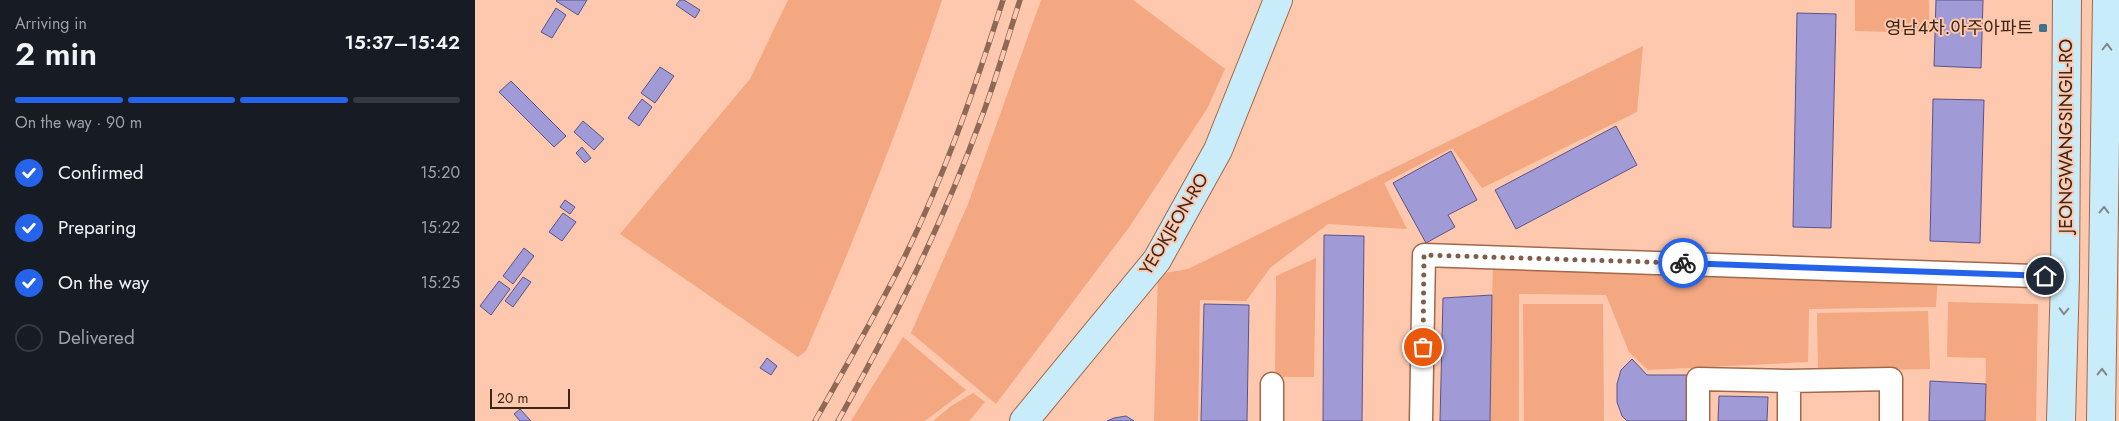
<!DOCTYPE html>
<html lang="en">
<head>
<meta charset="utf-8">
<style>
	:root { --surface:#171b24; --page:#242831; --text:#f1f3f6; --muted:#9ea1a6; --line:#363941; --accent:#2563eb }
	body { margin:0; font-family:Jost,"Noto Sans KR",sans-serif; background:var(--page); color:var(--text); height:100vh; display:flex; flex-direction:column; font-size:19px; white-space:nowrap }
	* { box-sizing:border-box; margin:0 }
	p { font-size:16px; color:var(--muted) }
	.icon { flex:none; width:28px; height:28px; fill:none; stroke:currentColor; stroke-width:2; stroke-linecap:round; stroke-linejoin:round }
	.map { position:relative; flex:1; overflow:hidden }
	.details { display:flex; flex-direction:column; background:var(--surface); width:475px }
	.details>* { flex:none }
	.scale { position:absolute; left:15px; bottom:12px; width:80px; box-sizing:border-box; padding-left:5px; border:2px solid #3c2417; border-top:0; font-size:14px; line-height:18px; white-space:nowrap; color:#3c2417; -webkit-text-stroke:4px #fdc8ad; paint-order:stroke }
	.pin { position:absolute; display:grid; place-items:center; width:42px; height:42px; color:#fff; margin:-21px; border:2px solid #fff; border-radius:50%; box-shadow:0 1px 5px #0007 }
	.courier { position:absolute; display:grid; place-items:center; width:50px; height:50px; margin:-25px; border:4px solid #2563eb; border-radius:50%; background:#fff; color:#222; box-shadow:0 1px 6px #0007 }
	.headline em { font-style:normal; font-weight:600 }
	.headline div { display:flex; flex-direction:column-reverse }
	.headline { display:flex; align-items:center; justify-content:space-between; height:85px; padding:0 15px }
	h1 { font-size:32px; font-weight:600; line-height:38px }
	.bar { display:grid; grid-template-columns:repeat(4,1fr); gap:8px 5px; align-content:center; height:60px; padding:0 15px }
	.bar i { height:6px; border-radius:4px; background:var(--line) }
	.bar .current { background:var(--accent) }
	.bar p { grid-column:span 4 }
	ol { padding:0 15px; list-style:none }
	li { display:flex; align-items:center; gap:15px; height:55px }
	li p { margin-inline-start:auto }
	li .icon { padding:5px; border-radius:50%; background:var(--accent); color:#fff; stroke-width:4 }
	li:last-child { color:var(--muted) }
	li i { width:28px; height:28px; border:2px solid var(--line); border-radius:50% }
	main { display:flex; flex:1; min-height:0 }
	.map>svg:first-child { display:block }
	.green { fill:#f4a881 }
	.building { fill:#a09ad6; stroke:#5a538a }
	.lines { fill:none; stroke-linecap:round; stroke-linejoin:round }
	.street-casing { stroke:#a26849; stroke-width:25 }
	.secondary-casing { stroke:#a26849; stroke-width:30 }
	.street { stroke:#fff; stroke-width:22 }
	.secondary { stroke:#c8ecfa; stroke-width:28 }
	.rail-casing { stroke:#8e6956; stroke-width:5.5 }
	.rail { stroke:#fdc8ad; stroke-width:4; stroke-dasharray:11; stroke-linecap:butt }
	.oneway { stroke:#828888 }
	.done { stroke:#805d4c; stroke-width:5; stroke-dasharray:0 9 }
	.route { stroke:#2563eb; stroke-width:6 }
	.poi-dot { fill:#3b748d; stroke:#fdc8ad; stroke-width:2 }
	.labels { text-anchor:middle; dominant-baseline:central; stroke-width:4; stroke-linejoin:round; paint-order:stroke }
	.poi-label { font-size:18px; fill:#3c2417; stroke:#fdc8ad; text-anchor:end }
	.street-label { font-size:18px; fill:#3c2417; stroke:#fdc8ad }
</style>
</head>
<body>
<main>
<section class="details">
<div class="headline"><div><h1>2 min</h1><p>Arriving in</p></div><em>15:37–15:42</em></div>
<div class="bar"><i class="current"></i><i class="current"></i><i class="current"></i><i></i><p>On the way · 90 m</p></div>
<ol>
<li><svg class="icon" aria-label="check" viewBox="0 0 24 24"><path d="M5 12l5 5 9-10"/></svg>Confirmed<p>15:20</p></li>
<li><svg class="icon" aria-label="check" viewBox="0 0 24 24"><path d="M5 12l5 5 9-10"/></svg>Preparing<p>15:22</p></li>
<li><svg class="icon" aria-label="check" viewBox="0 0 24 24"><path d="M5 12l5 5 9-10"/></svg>On the way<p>15:25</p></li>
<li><i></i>Delivered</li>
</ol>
</section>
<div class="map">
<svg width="1644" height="421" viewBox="0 0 1644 421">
	<rect width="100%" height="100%" fill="#fdc8ad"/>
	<!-- green -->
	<path class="green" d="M 313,0 L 467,0 C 428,119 381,236 331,351 L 323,357 L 145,234 L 275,79 Z
		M 566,0 L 658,0 L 750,69 L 732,109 L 655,226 L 521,404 L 436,333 L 493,204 Z
		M 1380,0 L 1454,0 L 1454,33 L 1380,31 Z
		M 1168,46 L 1162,112 L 1007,188 L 977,148 L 909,183 L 932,229 L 853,224 L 795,268 L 771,301 L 725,300 L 723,421 L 679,421 L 683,274 L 713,269 Z
		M 1018,257 L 1463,272 L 1461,307 L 1334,309 L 1333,362 L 1173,370 L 1154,352 L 1131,295 L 1044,294 L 1044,421 L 1015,421 Z
		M 841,258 L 839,377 L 800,377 L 801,276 Z
		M 1473,302 L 1563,304 L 1561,421 L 1510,421 L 1511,358 L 1472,357 Z
		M 1048,304 L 1128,304 L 1129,421 L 1049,421 Z
		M 1453,311 L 1455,369 L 1343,371 L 1342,313 Z
		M 428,337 L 491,390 L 450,421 L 376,421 Z
		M 498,393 L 510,402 L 494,421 L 458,421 L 476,406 Z"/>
	<!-- building -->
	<path class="building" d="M 82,0 L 112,0 L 103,15 L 81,1 Z
		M 205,0 L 209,0 L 225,10 L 220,18 L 201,5 Z
		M 1461,0 L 1508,0 L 1506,68 L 1459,66 Z
		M 81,8 L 91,15 L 77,38 L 66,32 Z
		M 1322,13 L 1361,14 L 1356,228 L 1318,227 Z
		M 185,67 L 199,76 L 180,103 L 166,93 Z
		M 36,81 L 91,136 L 79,147 L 24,92 Z
		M 167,99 L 177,107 L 164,126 L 153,118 Z
		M 1458,99 L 1509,100 L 1505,243 L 1455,241 Z
		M 108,121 L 129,139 L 119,150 L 99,132 Z
		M 1141,126 L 1162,165 L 1041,229 L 1020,190 Z
		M 107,147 L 116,158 L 110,163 L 101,153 Z
		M 976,151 L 1002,200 L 973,215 L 980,227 L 951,243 L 918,183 Z
		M 90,200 L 100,207 L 95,214 L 85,207 Z
		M 88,213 L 101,222 L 87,241 L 74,232 Z
		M 849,235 L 889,236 L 887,421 L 848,421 Z
		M 49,248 L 59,256 L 38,284 L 28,276 Z
		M 48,277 L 56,282 L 38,307 L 30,301 Z
		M 24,281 L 35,289 L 16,315 L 5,306 Z
		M 1017,295 L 1015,421 L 965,421 L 968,298 Z
		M 729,304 L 774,305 L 772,421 L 726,421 Z
		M 292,358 L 302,366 L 296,375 L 285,368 Z
		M 1157,359 L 1172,375 L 1215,375 L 1215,421 L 1152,421 L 1147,416 L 1142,402 L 1142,384 L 1146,370 Z
		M 1455,381 L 1511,384 L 1510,421 L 1454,421 Z
		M 1244,396 L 1293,397 L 1292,421 L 1243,421 Z
		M 45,409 L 56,421 L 45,421 L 39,414 Z
		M 651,416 L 659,421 L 632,421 L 639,418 Z"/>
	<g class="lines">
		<!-- street casing -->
		<g class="street-casing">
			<path id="street" d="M 797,421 L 797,384
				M 946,421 L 949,255 L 1590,277
				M 1223,421 L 1223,379 L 1314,381
				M 1314,421 L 1314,381 L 1416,379 L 1416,421"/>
		</g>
		<!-- secondary casing -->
		<g class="secondary-casing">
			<path id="secondary" d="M 549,421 L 682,260 L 743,150 L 803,0
				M 1586,421 L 1590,277 L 1592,0
				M 1626,421 L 1632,0"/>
		</g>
		<!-- street -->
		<use href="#street" class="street"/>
		<!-- secondary -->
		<use href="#secondary" class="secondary"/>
		<!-- rail casing -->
		<g class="rail-casing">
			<path id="rail" d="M 340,421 C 368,372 396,322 422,272 C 466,186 499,91 528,0
				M 363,421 C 417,325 468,223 506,119 C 521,80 532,40 545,0"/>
		</g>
		<!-- rail -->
		<use href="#rail" class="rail"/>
	</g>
	<!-- one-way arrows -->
	<defs><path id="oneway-chevron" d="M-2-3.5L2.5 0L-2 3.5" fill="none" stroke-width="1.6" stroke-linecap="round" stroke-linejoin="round" transform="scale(1.25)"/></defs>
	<g class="oneway">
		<use href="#oneway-chevron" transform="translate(1632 47) rotate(-89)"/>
		<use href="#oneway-chevron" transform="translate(1629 210) rotate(-89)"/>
		<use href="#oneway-chevron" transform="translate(1589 311) rotate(92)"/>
		<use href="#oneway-chevron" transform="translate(1627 372) rotate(-89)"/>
	</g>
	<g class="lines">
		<!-- done -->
		<path class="done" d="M 948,347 L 949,255 L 1208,263"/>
		<!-- route -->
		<path class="route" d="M 1208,263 L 1570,276"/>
	</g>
	<!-- markers -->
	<rect class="poi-dot" x="1563" y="23" width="10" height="10" rx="2.5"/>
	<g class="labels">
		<!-- poi labels -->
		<g class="poi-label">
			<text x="1558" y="28">영남4차.아주아파트</text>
		</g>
		<!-- street labels -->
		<g class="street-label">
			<text transform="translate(1591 136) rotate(-90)">JEONGWANGSINGIL-RO</text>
			<text transform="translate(699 224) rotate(-59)">YEOKJEON-RO</text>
		</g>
	</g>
</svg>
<div class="scale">20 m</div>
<div class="pin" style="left:948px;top:347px;background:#ea580c"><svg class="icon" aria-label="bag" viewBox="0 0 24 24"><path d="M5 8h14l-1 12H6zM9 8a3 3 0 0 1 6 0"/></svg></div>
<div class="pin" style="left:1570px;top:276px;background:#1f2937"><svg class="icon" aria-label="home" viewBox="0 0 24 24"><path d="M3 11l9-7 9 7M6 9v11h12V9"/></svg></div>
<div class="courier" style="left:1208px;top:263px"><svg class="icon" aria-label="bike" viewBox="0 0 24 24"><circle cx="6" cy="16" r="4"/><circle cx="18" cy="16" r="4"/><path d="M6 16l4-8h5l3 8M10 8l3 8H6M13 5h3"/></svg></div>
</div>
</main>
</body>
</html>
